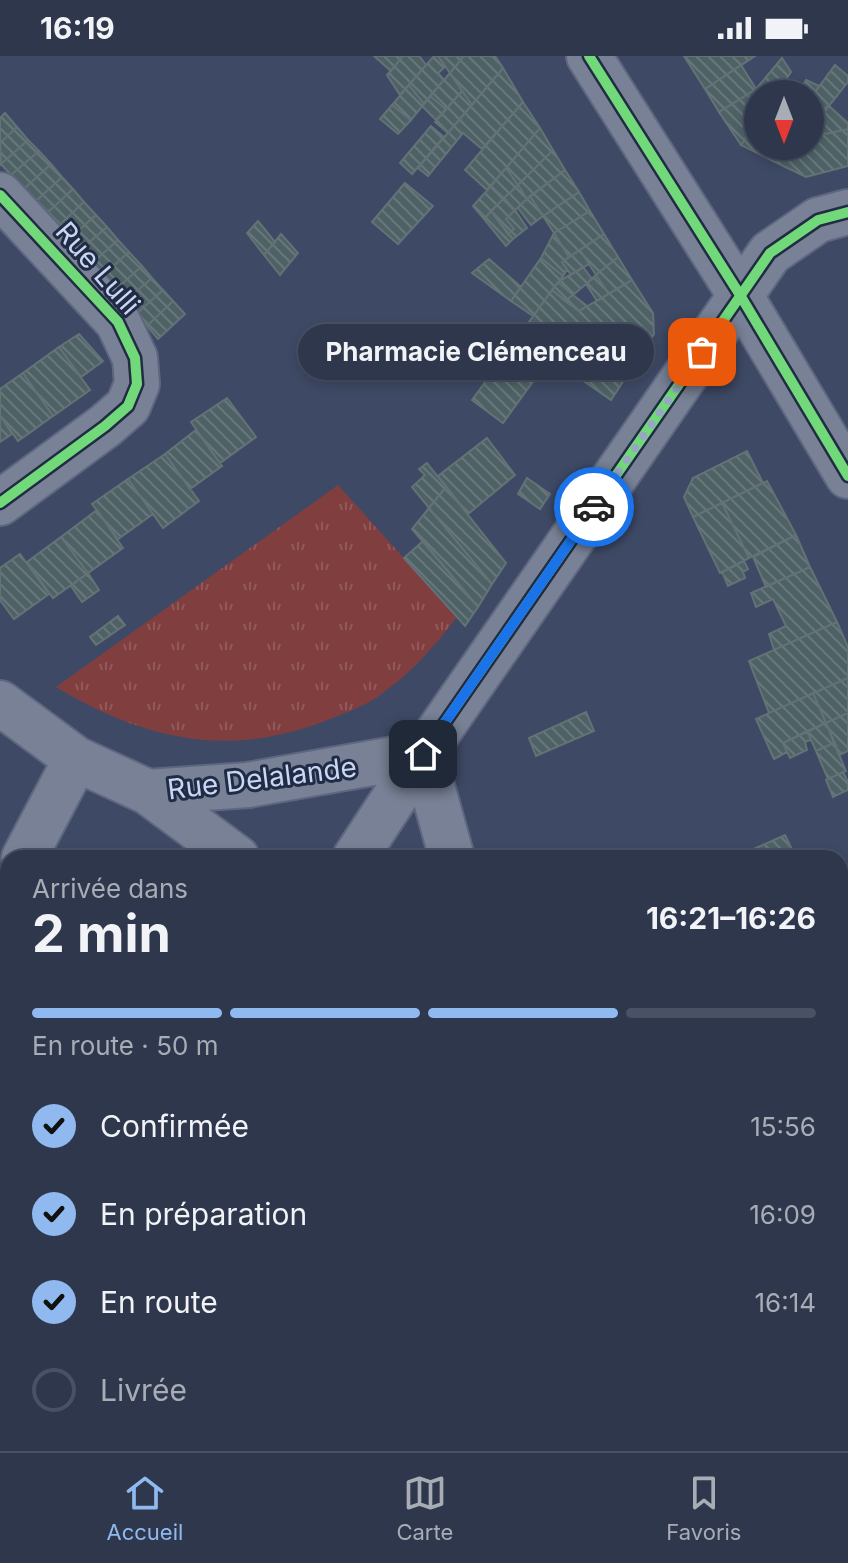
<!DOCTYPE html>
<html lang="fr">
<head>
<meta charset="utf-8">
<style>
	:root { --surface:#2e374c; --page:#363f53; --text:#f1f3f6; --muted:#a7acb5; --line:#495164; --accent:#90b9f0 }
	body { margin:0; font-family:Inter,sans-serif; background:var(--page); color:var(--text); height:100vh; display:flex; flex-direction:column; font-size:30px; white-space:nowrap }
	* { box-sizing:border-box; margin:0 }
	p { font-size:26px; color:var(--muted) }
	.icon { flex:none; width:44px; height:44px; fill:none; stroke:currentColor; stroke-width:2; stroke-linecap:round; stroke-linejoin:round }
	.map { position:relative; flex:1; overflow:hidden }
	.details { position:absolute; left:0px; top:794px; width:848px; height:602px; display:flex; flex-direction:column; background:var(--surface); border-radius:24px 24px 0 0; box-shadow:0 4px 12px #0003,0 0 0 2px var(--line) }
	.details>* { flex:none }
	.needle { width:52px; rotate:180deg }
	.buttons { position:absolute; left:744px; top:24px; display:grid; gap:16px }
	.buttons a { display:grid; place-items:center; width:80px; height:80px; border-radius:50%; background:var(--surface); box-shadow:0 4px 12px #0003,0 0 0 2px var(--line); font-size:40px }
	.pin { position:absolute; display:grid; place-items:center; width:68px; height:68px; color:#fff; margin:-34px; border-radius:16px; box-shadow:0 4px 12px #0006 }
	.courier { position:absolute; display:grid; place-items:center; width:80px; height:80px; margin:-40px; border:6px solid #1a73e8; border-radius:50%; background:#fff; color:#222; box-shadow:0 2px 10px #0007 }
	.bubble { position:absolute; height:56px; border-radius:28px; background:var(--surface); box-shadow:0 4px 12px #0003,0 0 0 2px var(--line); font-size:26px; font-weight:700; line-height:56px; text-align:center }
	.headline em { font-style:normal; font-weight:700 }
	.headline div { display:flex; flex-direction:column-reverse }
	.headline { display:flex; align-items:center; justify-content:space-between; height:136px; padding:0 32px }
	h1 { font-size:52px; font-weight:700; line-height:60px }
	.bar { display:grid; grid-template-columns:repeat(4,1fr); gap:12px 8px; align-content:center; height:96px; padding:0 32px }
	.bar i { height:10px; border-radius:6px; background:var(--line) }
	.bar .selected { background:var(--accent) }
	.bar p { grid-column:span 4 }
	ol { padding:0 32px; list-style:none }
	li { display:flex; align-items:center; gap:24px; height:88px }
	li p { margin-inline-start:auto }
	li .icon { padding:8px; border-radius:50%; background:var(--accent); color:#111; stroke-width:4 }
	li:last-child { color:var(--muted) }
	li i { width:44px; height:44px; border:4px solid var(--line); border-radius:50% }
	.status { display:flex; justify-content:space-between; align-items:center; height:56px; padding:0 40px; background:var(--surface); direction:ltr }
	.status svg { height:22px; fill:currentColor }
	.menu { display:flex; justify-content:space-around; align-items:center; height:112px; border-top:2px solid var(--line); background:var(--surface); font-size:22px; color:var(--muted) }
	.menu a { display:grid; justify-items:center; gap:4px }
	.menu .selected { color:var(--accent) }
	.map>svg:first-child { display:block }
	.park { fill:url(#park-tufts) }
	.building { fill:url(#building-back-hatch); stroke:#647276; stroke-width:2 }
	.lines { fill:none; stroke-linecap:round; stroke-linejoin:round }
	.minor-casing { stroke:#5d6780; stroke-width:48 }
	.minor { stroke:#788195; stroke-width:44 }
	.cycleway-casing { stroke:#212b43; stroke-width:15 }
	.cycleway { stroke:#71d979; stroke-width:10 }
	.done { stroke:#98a5c3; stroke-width:8; stroke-dasharray:0 14.4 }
	.route { stroke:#1a73e8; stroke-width:10 }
	.labels { text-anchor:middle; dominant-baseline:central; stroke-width:6; stroke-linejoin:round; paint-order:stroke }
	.street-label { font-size:28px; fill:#c8d7f6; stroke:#212b43 }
</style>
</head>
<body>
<div class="status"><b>16:19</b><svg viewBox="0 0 49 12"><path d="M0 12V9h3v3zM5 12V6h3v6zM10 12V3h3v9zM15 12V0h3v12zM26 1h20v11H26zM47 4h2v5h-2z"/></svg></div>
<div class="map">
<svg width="848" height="1395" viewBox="0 0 848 1395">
	<defs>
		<pattern id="park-tufts" width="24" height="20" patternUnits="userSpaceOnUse" patternTransform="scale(2)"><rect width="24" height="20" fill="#813e3f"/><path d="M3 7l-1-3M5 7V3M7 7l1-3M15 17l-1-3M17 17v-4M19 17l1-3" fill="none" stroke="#91595b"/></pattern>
		<pattern id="building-back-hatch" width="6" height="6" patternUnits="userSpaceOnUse" patternTransform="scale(2)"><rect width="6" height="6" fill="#4e6266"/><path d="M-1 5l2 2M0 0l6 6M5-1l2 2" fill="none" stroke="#66787c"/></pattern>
	</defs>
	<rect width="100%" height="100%" fill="#3e4965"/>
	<!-- park -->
	<path class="park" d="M 338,429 L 457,561 C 434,591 410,618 380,639 C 365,650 347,656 330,663 C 230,703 146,685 56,631 Z"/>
	<!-- building -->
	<path class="building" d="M 374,0 L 403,0 L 391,15 Z
		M 403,0 L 419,0 L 426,9 L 400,39 L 387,19 Z
		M 434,0 L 438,0 L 445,11 L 438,17 L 444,24 L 424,48 L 409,29 Z
		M 438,0 L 464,0 L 450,17 Z
		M 464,0 L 495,0 L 503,12 L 472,49 L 450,17 Z
		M 684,0 L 755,0 L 705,33 Z
		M 782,2 L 791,16 L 776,38 L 758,38 L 758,65 L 741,89 L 719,56 L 756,33 Z
		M 741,9 L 756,33 L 719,56 L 705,33 Z
		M 835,9 L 848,20 L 848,26 L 813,70 L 826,78 L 848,73 L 848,110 L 806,121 L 773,105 L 782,90 L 810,90 L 810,43 Z
		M 503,12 L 523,46 L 482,93 L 463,77 L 428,120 L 418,112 Z
		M 450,17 L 462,35 L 446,53 L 430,40 Z
		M 806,24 L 819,30 L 810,43 L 810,38 L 798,38 Z
		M 409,29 L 424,48 L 411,64 L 392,49 Z
		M 462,35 L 472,49 L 448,77 L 435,66 Z
		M 430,40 L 446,53 L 436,64 L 422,50 Z
		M 523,46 L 540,72 L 487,134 L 465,114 Z
		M 392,49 L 411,64 L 398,78 L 380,63 Z
		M 828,49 L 848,67 L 848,73 L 826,78 L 813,70 Z
		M 5,57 L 17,71 L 0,87 L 0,62 Z
		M 758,65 L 758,90 L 782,90 L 773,105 L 741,89 Z
		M 431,70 L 444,81 L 412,118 L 400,107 Z
		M 17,71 L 28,84 L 1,108 L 0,87 Z
		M 540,72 L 553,94 L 518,129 L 506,112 Z
		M 28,84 L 39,95 L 11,119 L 1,108 Z
		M 553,94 L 565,114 L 527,143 L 518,129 Z
		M 39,95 L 51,108 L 24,133 L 11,119 Z
		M 51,108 L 62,121 L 35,146 L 24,133 Z
		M 506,112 L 518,129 L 504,142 L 491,130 Z
		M 565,114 L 579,136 L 543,160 L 530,140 Z
		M 62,121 L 73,133 L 46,158 L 35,146 Z
		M 405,127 L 433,150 L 398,188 L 372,166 Z
		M 518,129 L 527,143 L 515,154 L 504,142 Z
		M 491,130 L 504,142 L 484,163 L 473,150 Z
		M 73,133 L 84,146 L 57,171 L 46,158 Z
		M 579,136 L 590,155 L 554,177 L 543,160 Z
		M 530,140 L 543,160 L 531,169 L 518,152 Z
		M 504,142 L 515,154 L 506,163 L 514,173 L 508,178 L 491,155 Z
		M 84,146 L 96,159 L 69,183 L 57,171 Z
		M 515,154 L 527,172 L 513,183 L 508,178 L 514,173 L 506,163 Z
		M 491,155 L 513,183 L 506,190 L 484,163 Z
		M 590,155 L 604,178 L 569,201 L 554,177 Z
		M 96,159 L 107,171 L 79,195 L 69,183 Z
		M 258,165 L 275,186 L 264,199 L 247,177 Z
		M 107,171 L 118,184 L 91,208 L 79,195 Z
		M 554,177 L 569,201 L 562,206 L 567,214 L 563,220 L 541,202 Z
		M 281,178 L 298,197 L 280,219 L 264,199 Z
		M 604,178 L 618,201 L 596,219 L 580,194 Z
		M 118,184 L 129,196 L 102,220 L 91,208 Z
		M 580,194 L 589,208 L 571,219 L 562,206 Z
		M 129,196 L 142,210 L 115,234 L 102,220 Z
		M 618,201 L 632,224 L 609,238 L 596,219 Z
		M 541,202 L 563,220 L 533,260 L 511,245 Z
		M 489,203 L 521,231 L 511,245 L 472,217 Z
		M 142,210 L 152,222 L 125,245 L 115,234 Z
		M 583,211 L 592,223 L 573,239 L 558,226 Z
		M 596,219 L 609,238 L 597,245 L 586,228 Z
		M 152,222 L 163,234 L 136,258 L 125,245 Z
		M 632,224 L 653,257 L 654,278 L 611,344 L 519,280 L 552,234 L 579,255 Z
		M 558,226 L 573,239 L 565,245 L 552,234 Z
		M 163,234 L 173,245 L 147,270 L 136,258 Z
		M 573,239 L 587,250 L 579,255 L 565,245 Z
		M 173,245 L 185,258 L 158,283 L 147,270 Z
		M 79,278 L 103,305 L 81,321 L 59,291 Z
		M 519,280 L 550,302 L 503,367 L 472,344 Z
		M 59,291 L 90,334 L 53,360 L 23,317 Z
		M 23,317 L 53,360 L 18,385 L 0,359 L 0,333 Z
		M 227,342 L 256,381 L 220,407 L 191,366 Z
		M 0,359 L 12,378 L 0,386 Z
		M 196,374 L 222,410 L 190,433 L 165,398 Z
		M 487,382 L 515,419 L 468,458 L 438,420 Z
		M 747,395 L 763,427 L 693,461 L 684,441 L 693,422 Z
		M 165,398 L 199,445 L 163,472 L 128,423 Z
		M 427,407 L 446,431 L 429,452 L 412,431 L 425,419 L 419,413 Z
		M 527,422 L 550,438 L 540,453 L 518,438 Z
		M 128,423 L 153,458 L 118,483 L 92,448 Z
		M 767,425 L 796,479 L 749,502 L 722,447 Z
		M 446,431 L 506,507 L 492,528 L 429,452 Z
		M 722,447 L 749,502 L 720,517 L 693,461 Z
		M 429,452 L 492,528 L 478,551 L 412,473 Z
		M 97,454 L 123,492 L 88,517 L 61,481 Z
		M 796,479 L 810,511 L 766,531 L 753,501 Z
		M 61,481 L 88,517 L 53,542 L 27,506 Z
		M 423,485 L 478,551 L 465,570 L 404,502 Z
		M 20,498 L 49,538 L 14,563 L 0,544 L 0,512 Z
		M 744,505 L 748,513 L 743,516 L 745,522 L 728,530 L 722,516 Z
		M 810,511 L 837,566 L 774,594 L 769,578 L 786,570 L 773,543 L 756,551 L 751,537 Z
		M 88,517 L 99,534 L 82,546 L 71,530 Z
		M 118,560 L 125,569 L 96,589 L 90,581 Z
		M 837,566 L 848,591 L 848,622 L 769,657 L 749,605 Z
		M 848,622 L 848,657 L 826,667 L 813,637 Z
		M 813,637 L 826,667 L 783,687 L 787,696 L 774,703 L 756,663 Z
		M 586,656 L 594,675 L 536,700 L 529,682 Z
		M 848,657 L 848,695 L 840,699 L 826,667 Z
		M 826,667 L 834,687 L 816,695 L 807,675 Z
		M 807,675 L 811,684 L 805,686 L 807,694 L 790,702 L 783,687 Z
		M 834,687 L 846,715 L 828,723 L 816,695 Z
		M 843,716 L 848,726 L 848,734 L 833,741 L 826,724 Z
		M 785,779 L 796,802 L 734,802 Z
		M 840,831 L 848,834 L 848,871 L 840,867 Z
		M 840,1187 L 848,1187 L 848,1267 L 840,1267 Z"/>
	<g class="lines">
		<!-- minor casing -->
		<g class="minor-casing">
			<path id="minor" d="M 589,0 L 740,239 L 848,420
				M 0,139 L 118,266 L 135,302 L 137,328 L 128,350 L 105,370 L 0,447
				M 0,647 L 76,703 L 148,736 L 237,802
				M 423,698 L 452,802
				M 148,736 L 248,729 L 423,698
				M 24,802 L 76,703
				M 355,802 L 423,698 L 770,197 L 818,164 L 848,156
				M 840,1113 L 848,1113
				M 0,1224 L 8,1224
				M 0,1331 L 8,1319
				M 464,1388 L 464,1395"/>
		</g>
		<!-- minor -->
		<use href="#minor" class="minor"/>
		<!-- cycleway casing -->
		<g class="cycleway-casing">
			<path id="cycleway" d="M 589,0 L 740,239 L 848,420
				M 0,139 L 118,266 L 135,302 L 137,328 L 128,350 L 105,370 L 0,447
				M 423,698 L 770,197 L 818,164 L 848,156"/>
		</g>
		<!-- cycleway -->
		<use href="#cycleway" class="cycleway"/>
	</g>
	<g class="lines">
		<!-- done -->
		<path class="done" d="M 594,451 L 702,296"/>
		<!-- route -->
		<path class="route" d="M 423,698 L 594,451"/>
	</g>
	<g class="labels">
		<!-- street labels -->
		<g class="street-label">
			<text transform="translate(98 212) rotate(49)">Rue Lulli</text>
			<text transform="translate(262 722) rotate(-7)">Rue Delalande</text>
		</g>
	</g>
</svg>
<div class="buttons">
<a><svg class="needle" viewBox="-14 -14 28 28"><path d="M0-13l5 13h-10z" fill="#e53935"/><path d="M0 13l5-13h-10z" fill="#a7acb5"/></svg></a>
</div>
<div class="pin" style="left:702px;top:296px;background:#ea580c"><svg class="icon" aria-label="bag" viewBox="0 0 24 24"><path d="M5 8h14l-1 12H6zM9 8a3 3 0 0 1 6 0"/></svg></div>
<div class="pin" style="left:423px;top:698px;background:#1f2937"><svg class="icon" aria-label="home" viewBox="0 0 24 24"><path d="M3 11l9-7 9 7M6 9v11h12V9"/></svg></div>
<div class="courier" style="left:594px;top:451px"><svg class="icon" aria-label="car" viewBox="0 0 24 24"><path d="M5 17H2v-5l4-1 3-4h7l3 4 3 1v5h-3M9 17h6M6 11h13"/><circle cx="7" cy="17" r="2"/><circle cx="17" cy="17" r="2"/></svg></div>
<div class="bubble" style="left:298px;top:268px;width:356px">Pharmacie Clémenceau</div>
<section class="details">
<div class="headline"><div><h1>2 min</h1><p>Arrivée dans</p></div><em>16:21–16:26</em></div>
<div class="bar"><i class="selected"></i><i class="selected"></i><i class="selected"></i><i></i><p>En route · 50 m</p></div>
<ol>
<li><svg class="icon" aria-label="check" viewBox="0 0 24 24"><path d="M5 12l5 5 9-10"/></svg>Confirmée<p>15:56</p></li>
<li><svg class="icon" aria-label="check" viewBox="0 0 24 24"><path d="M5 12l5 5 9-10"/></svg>En préparation<p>16:09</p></li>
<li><svg class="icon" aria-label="check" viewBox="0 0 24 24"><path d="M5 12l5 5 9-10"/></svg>En route<p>16:14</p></li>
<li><i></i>Livrée</li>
</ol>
</section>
</div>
<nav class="menu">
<a class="selected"><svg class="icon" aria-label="home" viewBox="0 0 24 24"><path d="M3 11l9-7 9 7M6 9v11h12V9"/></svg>Accueil</a>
<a><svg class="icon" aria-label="map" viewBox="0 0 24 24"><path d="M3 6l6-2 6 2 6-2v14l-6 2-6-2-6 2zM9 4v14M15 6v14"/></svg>Carte</a>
<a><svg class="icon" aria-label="saved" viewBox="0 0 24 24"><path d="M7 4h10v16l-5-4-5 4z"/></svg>Favoris</a>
</nav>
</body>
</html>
